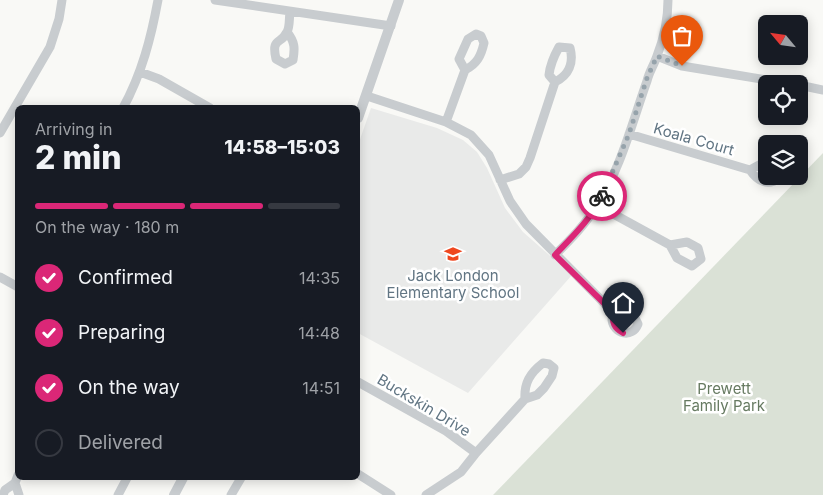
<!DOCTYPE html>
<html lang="en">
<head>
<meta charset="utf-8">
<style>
	:root { --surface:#171b24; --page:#20242c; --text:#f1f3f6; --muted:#9ea1a6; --line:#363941; --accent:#db2777 }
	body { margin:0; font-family:Inter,sans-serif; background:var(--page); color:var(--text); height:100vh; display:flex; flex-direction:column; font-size:19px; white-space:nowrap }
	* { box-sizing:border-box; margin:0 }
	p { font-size:16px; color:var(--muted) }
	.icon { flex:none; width:28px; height:28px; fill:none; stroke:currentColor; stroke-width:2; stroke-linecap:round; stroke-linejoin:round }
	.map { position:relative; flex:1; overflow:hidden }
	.drawer { position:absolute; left:15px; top:105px; width:345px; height:375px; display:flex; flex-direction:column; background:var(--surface); border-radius:8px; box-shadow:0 2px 12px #0003 }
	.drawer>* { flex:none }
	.needle { width:32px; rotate:299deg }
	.controls { position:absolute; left:758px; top:15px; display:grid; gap:10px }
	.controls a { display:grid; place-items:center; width:50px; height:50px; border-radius:8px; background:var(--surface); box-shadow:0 2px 12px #0003; font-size:25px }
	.pin { position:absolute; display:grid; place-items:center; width:42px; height:42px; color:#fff; margin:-51px -21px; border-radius:50% 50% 50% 0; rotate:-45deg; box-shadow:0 0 5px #0007 }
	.pin .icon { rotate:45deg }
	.courier { position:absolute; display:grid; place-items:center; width:50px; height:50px; margin:-25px; border:4px solid #db2777; border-radius:50%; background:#fff; color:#222; box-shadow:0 1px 6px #0007 }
	.headline em { font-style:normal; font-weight:800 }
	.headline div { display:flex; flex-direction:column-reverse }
	.headline { display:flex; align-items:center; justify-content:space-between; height:85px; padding:0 20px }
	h1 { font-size:32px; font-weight:800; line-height:38px }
	.bar { display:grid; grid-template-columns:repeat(4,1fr); gap:8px 5px; align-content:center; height:60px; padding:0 20px }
	.bar i { height:6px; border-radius:4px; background:var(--line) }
	.bar .active { background:var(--accent) }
	.bar p { grid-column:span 4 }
	ol { padding:0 20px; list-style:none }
	li { display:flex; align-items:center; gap:15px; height:55px }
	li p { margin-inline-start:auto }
	li .icon { padding:5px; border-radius:50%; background:var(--accent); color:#fff; stroke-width:4 }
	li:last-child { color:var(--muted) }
	li i { width:28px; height:28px; border:2px solid var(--line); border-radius:50% }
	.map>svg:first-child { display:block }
	.built { fill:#e9eae9 }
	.green { fill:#dae1d6 }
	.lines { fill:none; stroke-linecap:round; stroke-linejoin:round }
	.minor { stroke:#c8cccf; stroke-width:9 }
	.tertiary { stroke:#c8cccf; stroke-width:10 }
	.done { stroke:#96a3ab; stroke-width:5; stroke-dasharray:0 9 }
	.route { stroke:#db2777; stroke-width:6 }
	.labels { text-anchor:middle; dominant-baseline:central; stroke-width:5; stroke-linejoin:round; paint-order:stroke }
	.street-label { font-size:15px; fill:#617583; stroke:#fff }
	.poi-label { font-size:15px; fill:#617583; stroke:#fff }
	.park-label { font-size:15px; fill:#667a61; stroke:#fff }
</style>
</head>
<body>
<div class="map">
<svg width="823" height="495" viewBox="0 0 823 495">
	<rect width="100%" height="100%" fill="#f9f9f6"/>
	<!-- built -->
	<path class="built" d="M 371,108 L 437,128 L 463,140 L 477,152 L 487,168 L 505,208 L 523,232 L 572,275 L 468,393 L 358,333 L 358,145 Z"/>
	<!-- green -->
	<path class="green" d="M 823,153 L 823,495 L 493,495 Z"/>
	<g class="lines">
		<!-- minor -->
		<path class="minor" d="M 215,0 L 391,26
			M 287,32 C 295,42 295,48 293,60 L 285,64 L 276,59 C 271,37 281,45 287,32 C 290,27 289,18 290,12
			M 657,56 L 682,66 L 791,84
			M 140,72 L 159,79 L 210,108
			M 799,85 L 823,90
			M 367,96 L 446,122 L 471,135 L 489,155 L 510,201 L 526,224 L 613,312 C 613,315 612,318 612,320 C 614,334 632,339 638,324 L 634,316 L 625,310 L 613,312
			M 123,108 C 142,73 151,38 158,0
			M 446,122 L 465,70 C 477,64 481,56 484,43 L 481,36 L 476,34 L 468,39 L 459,59 L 465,70
			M 0,133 L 50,47 L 59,19 L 62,0
			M 629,134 L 750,170 C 758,182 768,186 780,178 L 780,176
			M 750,170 L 761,164 L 766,164
			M 500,180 L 519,174 L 526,167 L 530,158 L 555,82 C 569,75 574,63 570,48 L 559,47 C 554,56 550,65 549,75 L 555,82
			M 597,205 L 670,245 L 677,258 L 692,266 L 701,259 L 698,248 L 687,242 L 670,245
			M 555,255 C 570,240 586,224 597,205 C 621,168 632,123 647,81 C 649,72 654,65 657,56 C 664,38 668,19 668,0
			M 0,277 L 18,287
			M 358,382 L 446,431 L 476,453
			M 358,474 L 391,495
			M 18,475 L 15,483 L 19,495
			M 3,495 L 5,490 L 15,483
			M 118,495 L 127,478
			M 231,495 L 241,478
			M 426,495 L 461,472 L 476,453 L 525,399 L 537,395 L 544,388 L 552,376 L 554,368 L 549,364 L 543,363 C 530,373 524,383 525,399"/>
		<!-- tertiary -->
		<path class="tertiary" d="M 358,118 L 399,0
			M 174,495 L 183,478"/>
	</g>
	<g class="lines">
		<!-- done -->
		<path class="done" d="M 602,196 L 629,134 L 647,78 L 657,56 L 682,66"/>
		<!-- route -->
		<path class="route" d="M 602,196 C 591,219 572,237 555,255 L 613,312 C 612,323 614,328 623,333"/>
	</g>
	<!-- icons -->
	<defs>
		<g id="school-bare" transform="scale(1.35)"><path d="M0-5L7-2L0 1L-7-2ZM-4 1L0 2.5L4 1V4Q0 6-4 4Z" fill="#ef471f" stroke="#fff" stroke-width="2.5" paint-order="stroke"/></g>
	</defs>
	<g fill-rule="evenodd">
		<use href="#school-bare" x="453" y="254"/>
	</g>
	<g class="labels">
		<!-- street labels -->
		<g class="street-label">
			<text transform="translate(694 139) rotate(16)">Koala Court</text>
			<text transform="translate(424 405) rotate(31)">Buckskin Drive</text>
		</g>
		<!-- poi labels -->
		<g class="poi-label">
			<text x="453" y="275">Jack London<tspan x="453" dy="17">Elementary School</tspan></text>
		</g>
		<!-- park labels -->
		<g class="park-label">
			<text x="724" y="388">Prewett<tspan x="724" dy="17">Family Park</tspan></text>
		</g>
	</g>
</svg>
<div class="controls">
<a><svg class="needle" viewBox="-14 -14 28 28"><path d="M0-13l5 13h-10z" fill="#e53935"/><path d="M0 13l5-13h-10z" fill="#9ea1a6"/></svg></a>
<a><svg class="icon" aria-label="locate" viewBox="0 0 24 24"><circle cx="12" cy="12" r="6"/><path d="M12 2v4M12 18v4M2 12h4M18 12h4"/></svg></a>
<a><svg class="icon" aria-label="layers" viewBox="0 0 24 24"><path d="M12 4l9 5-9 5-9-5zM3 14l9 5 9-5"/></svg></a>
</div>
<div class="pin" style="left:682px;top:66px;background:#ea580c"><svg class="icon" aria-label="bag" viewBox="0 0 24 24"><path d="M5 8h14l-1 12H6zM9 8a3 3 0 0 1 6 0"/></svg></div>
<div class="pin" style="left:623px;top:333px;background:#1f2937"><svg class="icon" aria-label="home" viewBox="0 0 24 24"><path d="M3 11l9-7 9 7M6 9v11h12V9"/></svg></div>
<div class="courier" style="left:602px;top:196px"><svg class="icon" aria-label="bike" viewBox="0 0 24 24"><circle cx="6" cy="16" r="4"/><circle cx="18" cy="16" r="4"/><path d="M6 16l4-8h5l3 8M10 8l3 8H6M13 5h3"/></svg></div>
<section class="drawer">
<div class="headline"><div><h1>2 min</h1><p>Arriving in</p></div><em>14:58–15:03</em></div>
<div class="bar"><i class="active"></i><i class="active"></i><i class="active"></i><i></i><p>On the way · 180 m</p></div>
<ol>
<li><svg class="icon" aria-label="check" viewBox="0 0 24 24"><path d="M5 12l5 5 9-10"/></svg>Confirmed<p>14:35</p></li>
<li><svg class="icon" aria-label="check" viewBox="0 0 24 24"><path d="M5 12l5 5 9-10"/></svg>Preparing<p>14:48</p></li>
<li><svg class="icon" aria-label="check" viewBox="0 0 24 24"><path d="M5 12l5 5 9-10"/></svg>On the way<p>14:51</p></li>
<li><i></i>Delivered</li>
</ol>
</section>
</div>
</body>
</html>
